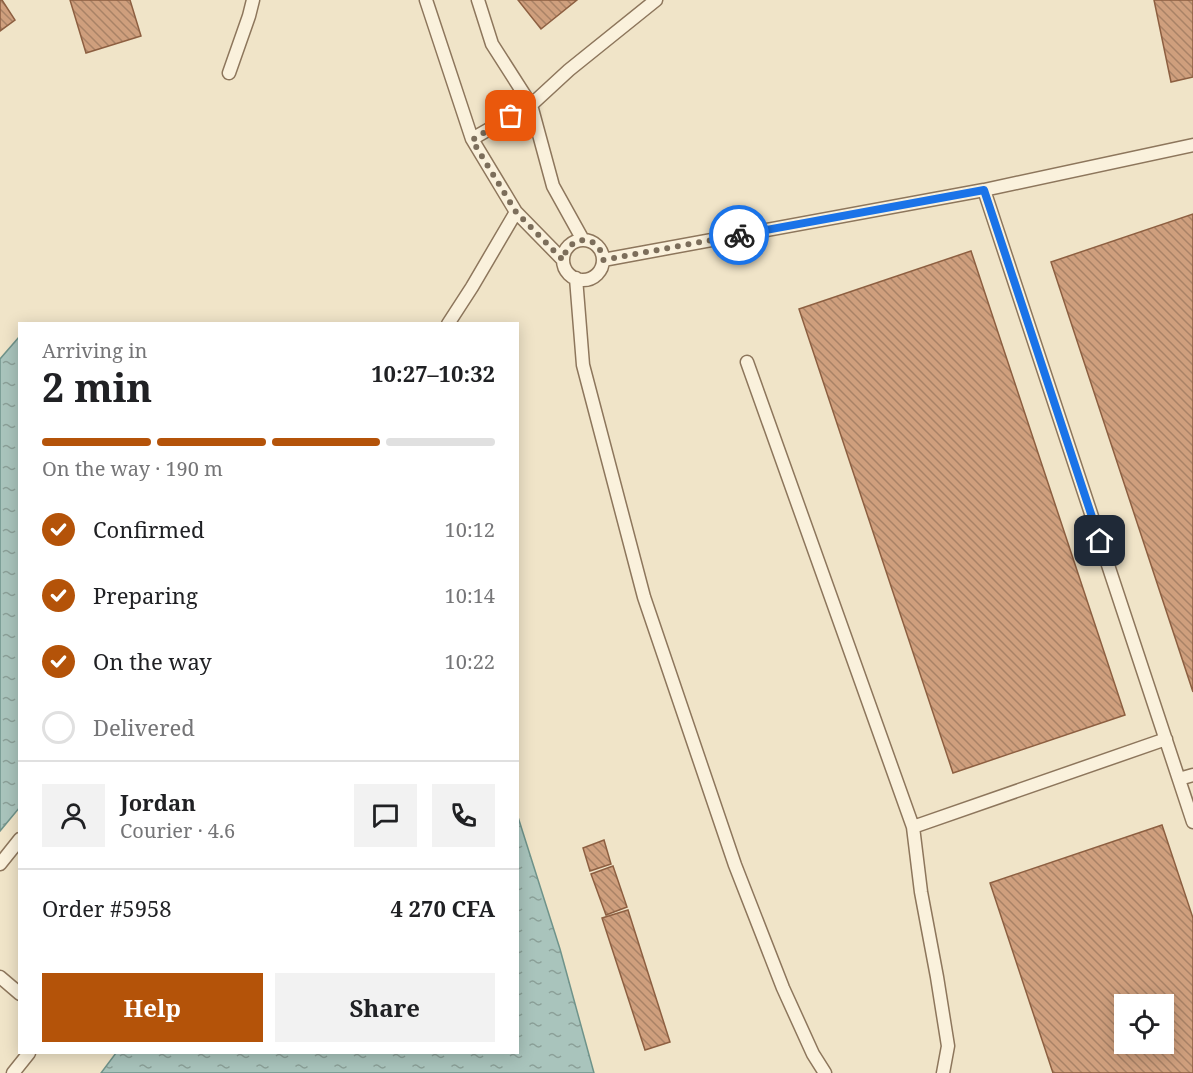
<!DOCTYPE html>
<html lang="en">
<head>
<meta charset="utf-8">
<style>
	:root { --surface:#fff; --page:#f2f2f2; --text:#202124; --muted:#757577; --line:#e0e0e0; --accent:#b45309 }
	body { margin:0; font-family:"Noto Serif",serif; background:var(--page); color:var(--text); height:100vh; display:flex; flex-direction:column; font-size:22px; white-space:nowrap }
	* { box-sizing:border-box; margin:0 }
	p { font-size:20px; color:var(--muted) }
	.icon { flex:none; width:33px; height:33px; fill:none; stroke:currentColor; stroke-width:2; stroke-linecap:round; stroke-linejoin:round }
	.map { position:relative; flex:1; overflow:hidden }
	.side { position:absolute; left:18px; top:322px; width:501px; height:732px; display:flex; flex-direction:column; background:var(--surface); border-radius:0px; box-shadow:0 3px 15px #0003 }
	.side>* { flex:none }
	.controls { position:absolute; left:1114px; top:994px; display:grid; gap:12px }
	.controls a { display:grid; place-items:center; width:60px; height:60px; border-radius:0px; background:var(--surface); box-shadow:0 3px 15px #0003; font-size:30px }
	.pin { position:absolute; display:grid; place-items:center; width:51px; height:51px; color:#fff; margin:-26px; border-radius:12px; box-shadow:0 3px 9px #0006 }
	.courier { position:absolute; display:grid; place-items:center; width:60px; height:60px; margin:-30px; border:4px solid #1a73e8; border-radius:50%; background:#fff; color:#222; box-shadow:0 2px 8px #0007 }
	.headline em { font-style:normal; font-weight:700 }
	.headline div { display:flex; flex-direction:column-reverse }
	.headline { display:flex; align-items:center; justify-content:space-between; height:102px; padding:0 24px }
	h1 { font-size:39px; font-weight:700; line-height:45px }
	.bar { display:grid; grid-template-columns:repeat(4,1fr); gap:9px 6px; align-content:center; height:72px; padding:0 24px }
	.bar i { height:8px; border-radius:4px; background:var(--line) }
	.bar .selected { background:var(--accent) }
	.bar p { grid-column:span 4 }
	.line { display:flex; align-items:center; gap:15px; padding:0 24px; border-top:2px solid var(--line) }
	.line div { flex:1 }
	.round { display:grid; place-items:center; flex:none; width:63px; height:63px; border-radius:0px; background:var(--page) }
	ol { padding:0 24px; list-style:none }
	li { display:flex; align-items:center; gap:18px; height:66px }
	li p { margin-inline-start:auto }
	li .icon { padding:6px; border-radius:50%; background:var(--accent); color:#fff; stroke-width:4 }
	li:last-child { color:var(--muted) }
	li i { width:33px; height:33px; border:3px solid var(--line); border-radius:50% }
	.primary-button { display:flex; gap:12px; margin-top:auto; padding:12px 24px }
	.primary-button a { flex:1; height:69px; border-radius:0px; background:var(--accent); color:#fff; font-size:24px; font-weight:700; line-height:69px; text-align:center }
	.primary-button a+a { background:var(--page); color:var(--text) }
	.map>svg:first-child { display:block }
	.water { fill:url(#water-ripples); stroke:#6f938a; stroke-width:1.5 }
	.building { fill:url(#building-back-hatch); stroke:#8d5f41; stroke-width:1.5; fill-rule:evenodd }
	.lines { fill:none; stroke-linecap:round; stroke-linejoin:round }
	.service-casing { stroke:#8d765c; stroke-width:15 }
	.service { stroke:#faf1dc; stroke-width:12 }
	.done { stroke:#7c6e5b; stroke-width:6; stroke-dasharray:0 10.8 }
	.route { stroke:#1a73e8; stroke-width:8 }
</style>
</head>
<body>
<div class="map">
<svg width="1193" height="1073" viewBox="0 0 1193 1073">
	<defs>
		<pattern id="water-ripples" width="26" height="14" patternUnits="userSpaceOnUse" patternTransform="scale(1.5)"><rect width="26" height="14" fill="#a9c4bc"/><path d="M2 4q2-2 4 0t4 0M15 11q2-2 4 0t4 0" fill="none" stroke="#8ba098"/></pattern>
		<pattern id="building-back-hatch" width="6" height="6" patternUnits="userSpaceOnUse" patternTransform="scale(1.5)"><rect width="6" height="6" fill="#cf9f7d"/><path d="M-1 5l2 2M0 0l6 6M5-1l2 2" fill="none" stroke="#a98266"/></pattern>
	</defs>
	<rect width="100%" height="100%" fill="#f0e4c8"/>
	<!-- water -->
	<path class="water" d="M 19,337 L 20,807 L 0,831 L 0,359 Z
		M 518,817 L 560,949 L 594,1073 L 101,1073 L 116,1053 L 518,1053 Z"/>
	<!-- building -->
	<path class="building" d="M 0,0 L 2,0 L 15,20 L 0,31 Z
		M 70,0 L 130,0 L 141,36 L 86,53 Z
		M 518,0 L 577,0 L 541,29 Z
		M 1154,0 L 1193,0 L 1193,77 L 1171,82 Z
		M 1193,214 L 1193,692 L 1051,262 Z
		M 971,251 L 1125,715 L 953,773 L 799,309 Z
		M 1162,825 L 1193,918 L 1193,1073 L 1053,1073 L 990,883 ZM 1125,1005 L 1164,1005 L 1164,1044 L 1125,1044 Z
		M 604,840 L 611,864 L 590,871 L 583,848 Z
		M 613,866 L 627,907 L 606,915 L 591,874 Z
		M 628,910 L 670,1042 L 645,1050 L 602,918 Z"/>
	<g class="lines">
		<!-- service casing -->
		<g class="service-casing">
			<path id="service" d="M 426,0 L 472,139 L 516,212 L 563,260
				M 478,0 L 492,44 L 531,105 L 553,186 L 583,240
				M 229,73 L 249,16 L 253,0
				M 472,139 L 531,105 L 569,70 L 656,0
				M 984,190 L 1193,822
				M563 260a20 20 0 1 1 40 0a20 20 0 1 1-40 0Z
				M 603,260 L 984,190 L 1193,145
				M 576,278 L 583,365 L 644,597 L 735,865 L 783,988 L 813,1054 L 825,1073
				M 448,324 L 472,287 L 516,212
				M 747,362 L 913,827 L 1166,739
				M 1179,779 L 1193,775
				M 913,827 L 921,892 L 937,977 L 948,1046 L 943,1073
				M 0,864 L 20,839
				M 0,977 L 20,994
				M 13,1073 L 29,1053"/>
		</g>
		<!-- service -->
		<use href="#service" class="service"/>
	</g>
	<g class="lines">
		<!-- done -->
		<path class="done" d="M 511,116 L 472,140 L 516,212 L 563,260 C 568,234 600,233 603,260 L 739,235"/>
		<!-- route -->
		<path class="route" d="M 739,235 L 984,190 L 1100,541"/>
	</g>
</svg>
<div class="controls">
<a><svg class="icon" aria-label="locate" viewBox="0 0 24 24"><circle cx="12" cy="12" r="6"/><path d="M12 2v4M12 18v4M2 12h4M18 12h4"/></svg></a>
</div>
<div class="pin" style="left:511px;top:116px;background:#ea580c"><svg class="icon" aria-label="bag" viewBox="0 0 24 24"><path d="M5 8h14l-1 12H6zM9 8a3 3 0 0 1 6 0"/></svg></div>
<div class="pin" style="left:1100px;top:541px;background:#1f2937"><svg class="icon" aria-label="home" viewBox="0 0 24 24"><path d="M3 11l9-7 9 7M6 9v11h12V9"/></svg></div>
<div class="courier" style="left:739px;top:235px"><svg class="icon" aria-label="bike" viewBox="0 0 24 24"><circle cx="6" cy="16" r="4"/><circle cx="18" cy="16" r="4"/><path d="M6 16l4-8h5l3 8M10 8l3 8H6M13 5h3"/></svg></div>
<section class="side">
<div class="headline"><div><h1>2 min</h1><p>Arriving in</p></div><em>10:27–10:32</em></div>
<div class="bar"><i class="selected"></i><i class="selected"></i><i class="selected"></i><i></i><p>On the way · 190 m</p></div>
<ol>
<li><svg class="icon" aria-label="check" viewBox="0 0 24 24"><path d="M5 12l5 5 9-10"/></svg>Confirmed<p>10:12</p></li>
<li><svg class="icon" aria-label="check" viewBox="0 0 24 24"><path d="M5 12l5 5 9-10"/></svg>Preparing<p>10:14</p></li>
<li><svg class="icon" aria-label="check" viewBox="0 0 24 24"><path d="M5 12l5 5 9-10"/></svg>On the way<p>10:22</p></li>
<li><i></i>Delivered</li>
</ol>
<div class="line" style="height:108px"><a class="round"><svg class="icon" aria-label="person" viewBox="0 0 24 24"><circle cx="12" cy="8" r="4"/><path d="M4 21q1-7 8-7t8 7"/></svg></a><div><b>Jordan</b><p>Courier · 4.6</p></div><a class="round"><svg class="icon" aria-label="chat" viewBox="0 0 24 24"><path d="M4 5h16v11H9l-5 4z"/></svg></a><a class="round"><svg class="icon" aria-label="phone" viewBox="0 0 24 24"><path d="M5 4h4l2 5-3 2q2 4 5 5l2-3 5 2v4C11 20 4 13 5 4z"/></svg></a></div>
<div class="line" style="height:78px"><div>Order #5958</div><b>4 270 CFA</b></div>
<div class="primary-button"><a>Help</a><a>Share</a></div>
</section>
</div>
</body>
</html>
